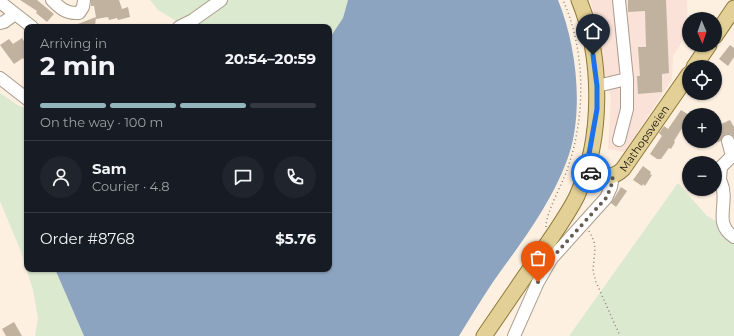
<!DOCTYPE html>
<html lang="en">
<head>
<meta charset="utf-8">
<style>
	:root { --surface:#171b24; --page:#20242c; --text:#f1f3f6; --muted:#9ea1a6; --line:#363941; --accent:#93b5bc }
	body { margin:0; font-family:Montserrat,sans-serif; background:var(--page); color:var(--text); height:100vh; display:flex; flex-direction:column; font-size:15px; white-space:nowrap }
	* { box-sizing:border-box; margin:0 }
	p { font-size:13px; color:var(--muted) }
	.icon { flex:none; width:22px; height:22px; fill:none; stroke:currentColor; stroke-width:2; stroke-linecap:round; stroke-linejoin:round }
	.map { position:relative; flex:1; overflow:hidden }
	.details { position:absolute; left:24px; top:24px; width:308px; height:248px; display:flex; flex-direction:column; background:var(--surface); border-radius:8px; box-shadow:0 1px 3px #0004 }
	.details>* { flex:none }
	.needle { width:26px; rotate:178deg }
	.buttons { position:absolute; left:682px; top:12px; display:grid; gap:8px }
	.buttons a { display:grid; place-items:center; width:40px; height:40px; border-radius:50%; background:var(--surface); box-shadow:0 1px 3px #0004; font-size:20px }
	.pin { position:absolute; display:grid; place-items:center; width:34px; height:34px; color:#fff; margin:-41px -17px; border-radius:50% 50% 50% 0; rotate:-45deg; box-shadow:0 0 4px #0007 }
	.pin .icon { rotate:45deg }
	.courier { position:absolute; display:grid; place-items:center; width:40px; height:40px; margin:-20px; border:3px solid #1a73e8; border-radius:50%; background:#fff; color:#222; box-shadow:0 1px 5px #0007 }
	.headline em { font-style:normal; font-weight:700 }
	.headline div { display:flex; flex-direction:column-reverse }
	.headline { display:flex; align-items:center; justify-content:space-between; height:68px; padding:0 16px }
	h1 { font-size:26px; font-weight:700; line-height:30px }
	.bar { display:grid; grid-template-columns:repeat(4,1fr); gap:6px 4px; align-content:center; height:48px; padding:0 16px }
	.bar i { height:5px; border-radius:3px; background:var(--line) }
	.bar .on { background:var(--accent) }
	.bar p { grid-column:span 4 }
	.line { display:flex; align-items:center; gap:10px; padding:0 16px; border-top:1px solid var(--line) }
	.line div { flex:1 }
	.round { display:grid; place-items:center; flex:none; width:42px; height:42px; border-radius:21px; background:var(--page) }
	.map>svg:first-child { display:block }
	.industrial { fill:#fae2d8 }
	.green { fill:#dbe9cf }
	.water { fill:#8ca4c0 }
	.building { fill:#c1b2a0 }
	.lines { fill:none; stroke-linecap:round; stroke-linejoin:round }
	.minor-casing { stroke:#ab9c8b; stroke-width:14 }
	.major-casing { stroke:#8e7836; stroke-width:17 }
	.path { stroke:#8c8278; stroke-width:1.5; stroke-dasharray:1 3; stroke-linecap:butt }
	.minor { stroke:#fff; stroke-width:12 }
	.major { stroke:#e3d096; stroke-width:15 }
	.done { stroke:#655c53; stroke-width:4; stroke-dasharray:0 7.2 }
	.route { stroke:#1a73e8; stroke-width:5 }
	.labels { text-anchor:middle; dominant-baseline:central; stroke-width:3; stroke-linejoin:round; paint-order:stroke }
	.street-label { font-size:11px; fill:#130d07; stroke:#fff }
</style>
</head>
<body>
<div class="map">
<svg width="734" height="336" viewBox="0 0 734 336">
	<rect width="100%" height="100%" fill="#fdf0e1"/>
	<!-- industrial -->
	<path class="industrial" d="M 590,0 L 687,0 L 688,33 L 673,56 L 672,79 L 625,152 L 608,149 L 611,97 L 605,79 L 597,25 Z"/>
	<!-- green -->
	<path class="green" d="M 150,0 L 348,0 L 343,18 L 329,39 L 329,27 L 181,27 L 178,22 L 158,10 Z
		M 0,93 L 19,106 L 27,108 L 27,269 L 55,269 L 84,336 L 35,336 L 38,318 L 33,290 L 20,249 L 0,201 Z
		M 678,183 L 707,216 L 734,231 L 734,336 L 569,336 Z"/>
	<!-- water -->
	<path class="water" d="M 348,0 L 558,0 C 577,46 585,116 566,163 C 549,207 520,244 493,282 C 481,300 470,318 459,336 L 84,336 L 55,269 L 329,269 L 329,39 L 343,18 Z"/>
	<!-- building -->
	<path class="building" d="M 20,0 L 37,0 L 54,14 L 47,22 L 36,13 L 37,11 Z
		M 91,0 L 119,0 L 122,9 L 128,7 L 130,17 L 118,20 L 117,18 L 109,20 L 108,17 L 96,19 L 96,17 L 95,27 L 70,27 L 96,17 L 94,6 L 91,6 Z
		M 628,0 L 666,0 L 669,73 L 662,74 L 662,92 L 638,94 L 637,76 L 640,76 L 638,47 L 646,47 L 645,11 L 628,12 Z
		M 22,38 L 27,46 L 27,64 L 23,58 L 14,64 L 0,45 L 9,39 L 13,44 Z
		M 730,45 L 734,48 L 734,57 L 728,66 L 719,59 Z
		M 681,110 L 689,115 L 689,117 L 674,141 L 675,142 L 671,149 L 669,148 L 661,159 L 657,159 L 650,154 L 662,136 L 659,133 L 664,126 L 668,129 Z
		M 730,120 L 734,127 L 734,137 L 730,134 L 726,134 L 721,141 L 715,143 L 715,127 Z
		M 643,166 L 651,172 L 650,174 L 652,175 L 645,186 L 643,184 L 642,186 L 633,180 Z
		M 621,187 L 627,191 L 616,207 L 611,203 Z
		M 14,322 L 22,336 L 6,336 L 2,329 Z"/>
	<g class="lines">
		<!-- minor casing -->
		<g class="minor-casing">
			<path id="minor" d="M 52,0 C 60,8 66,14 79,13 L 83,7 L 84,0
				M 0,2 L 32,27
				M 0,23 L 4,22 L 15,14
				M 179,27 L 193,20 L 221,0
				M 0,78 L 27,99
				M 597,86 L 627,79 L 619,0
				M 619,140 L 627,109 L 627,79
				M 720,179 L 721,167 L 732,156 L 728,141
				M 721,182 C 730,203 712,223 734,237
				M 514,336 L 538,282 L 552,258 L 606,198 L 611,187 L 613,176"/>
		</g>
		<!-- major casing -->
		<g class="major-casing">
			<g id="major">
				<path d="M 715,36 L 734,8"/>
				<path d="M 694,67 L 709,45"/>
				<path id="s1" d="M 586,171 C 600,175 611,181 623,169 L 689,74"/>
				<path d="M 484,336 C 503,308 522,281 541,253 C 553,235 567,216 577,196 C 603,139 603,58 579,0"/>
			</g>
		</g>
		<!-- path -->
		<path class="path" d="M 546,227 C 546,212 562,185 567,170 C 586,117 586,52 563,0
			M 589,231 L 594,241 L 595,249 L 593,271 L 596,282 L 620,336"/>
		<!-- minor -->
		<use href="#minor" class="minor"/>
		<!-- major -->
		<use href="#major" class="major"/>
	</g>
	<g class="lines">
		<!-- done -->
		<path class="done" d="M 538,282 L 552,258 L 606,198 L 611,187 L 613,176 L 606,177 L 591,173"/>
		<!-- route -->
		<path class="route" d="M 591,173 L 586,171 L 597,109 L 597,86 L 593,55"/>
	</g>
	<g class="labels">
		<!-- street labels -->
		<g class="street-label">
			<text stroke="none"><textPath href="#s1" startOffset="77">Mathopsveien</textPath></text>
		</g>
	</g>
</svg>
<div class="buttons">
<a><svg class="needle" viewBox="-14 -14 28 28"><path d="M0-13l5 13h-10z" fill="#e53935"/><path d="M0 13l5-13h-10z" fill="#9ea1a6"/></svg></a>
<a><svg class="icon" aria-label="locate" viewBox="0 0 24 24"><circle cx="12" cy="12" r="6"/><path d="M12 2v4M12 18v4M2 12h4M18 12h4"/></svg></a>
<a>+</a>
<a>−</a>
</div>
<div class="pin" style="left:538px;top:282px;background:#ea580c"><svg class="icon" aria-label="bag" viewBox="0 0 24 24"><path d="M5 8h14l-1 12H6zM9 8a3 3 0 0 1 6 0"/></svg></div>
<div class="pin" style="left:593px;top:55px;background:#1f2937"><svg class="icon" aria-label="home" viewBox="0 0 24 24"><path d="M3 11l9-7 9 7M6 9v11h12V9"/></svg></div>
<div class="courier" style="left:591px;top:173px"><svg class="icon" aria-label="car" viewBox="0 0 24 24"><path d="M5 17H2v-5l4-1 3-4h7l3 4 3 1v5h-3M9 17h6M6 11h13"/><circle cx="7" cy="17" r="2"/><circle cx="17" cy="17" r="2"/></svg></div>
<section class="details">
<div class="headline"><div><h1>2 min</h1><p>Arriving in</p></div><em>20:54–20:59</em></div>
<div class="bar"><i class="on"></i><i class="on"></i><i class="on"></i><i></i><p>On the way · 100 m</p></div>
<div class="line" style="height:72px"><a class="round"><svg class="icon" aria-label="person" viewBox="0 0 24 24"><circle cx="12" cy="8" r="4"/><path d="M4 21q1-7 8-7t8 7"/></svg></a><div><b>Sam</b><p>Courier · 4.8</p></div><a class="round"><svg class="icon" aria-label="chat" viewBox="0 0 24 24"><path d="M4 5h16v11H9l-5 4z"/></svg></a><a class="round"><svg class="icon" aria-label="phone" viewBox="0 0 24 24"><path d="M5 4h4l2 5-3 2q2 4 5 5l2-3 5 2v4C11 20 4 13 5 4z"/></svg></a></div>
<div class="line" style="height:52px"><div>Order #8768</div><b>$5.76</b></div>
</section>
</div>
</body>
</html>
